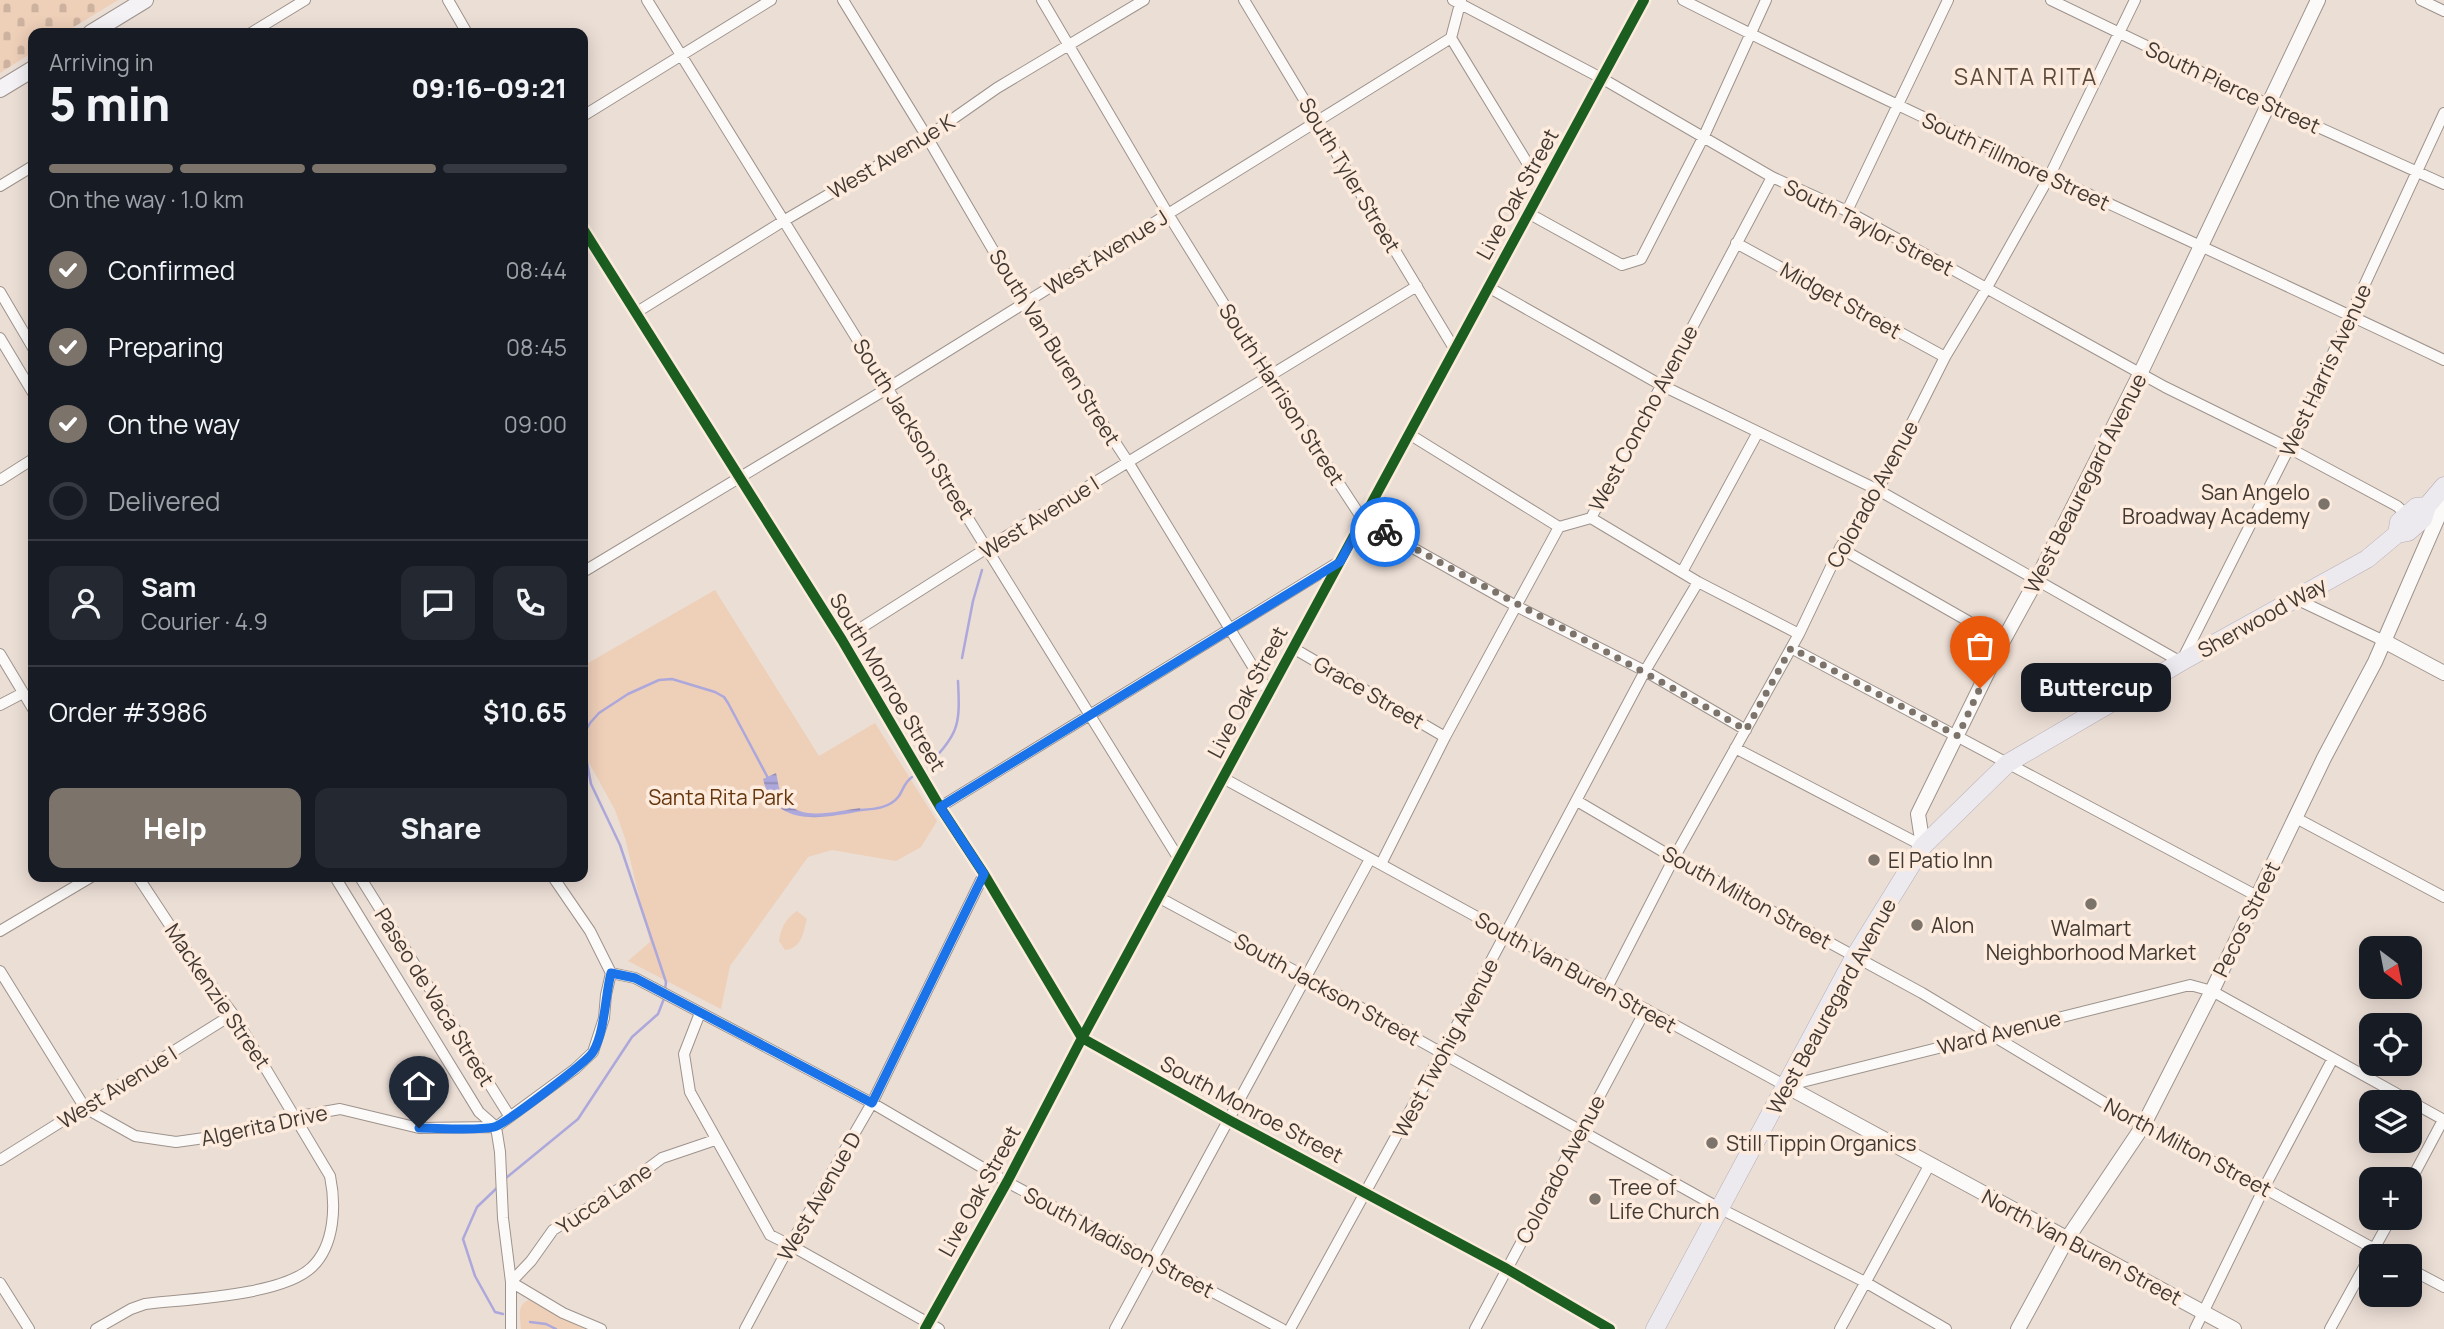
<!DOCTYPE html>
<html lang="en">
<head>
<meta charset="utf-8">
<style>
	:root { --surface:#171b24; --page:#242831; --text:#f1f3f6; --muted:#9ea1a6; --line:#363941; --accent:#7c736b }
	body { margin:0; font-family:Manrope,sans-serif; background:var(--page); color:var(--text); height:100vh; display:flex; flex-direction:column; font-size:26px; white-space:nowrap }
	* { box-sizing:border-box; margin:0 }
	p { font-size:23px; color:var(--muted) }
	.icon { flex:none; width:38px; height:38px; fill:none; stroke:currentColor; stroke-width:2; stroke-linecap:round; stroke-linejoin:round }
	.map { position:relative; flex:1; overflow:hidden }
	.side { position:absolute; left:28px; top:28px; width:560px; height:854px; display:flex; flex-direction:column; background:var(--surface); border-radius:14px; box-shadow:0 4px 18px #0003 }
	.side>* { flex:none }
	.needle { width:46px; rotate:148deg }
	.controls { position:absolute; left:2359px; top:936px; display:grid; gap:14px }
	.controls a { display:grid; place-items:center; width:63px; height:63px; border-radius:14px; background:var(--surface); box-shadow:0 4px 18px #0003; font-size:35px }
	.pin { position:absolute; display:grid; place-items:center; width:60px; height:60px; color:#fff; margin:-72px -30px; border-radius:50% 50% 50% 0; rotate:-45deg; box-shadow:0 0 7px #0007 }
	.pin .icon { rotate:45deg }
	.courier { position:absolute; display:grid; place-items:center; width:70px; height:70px; margin:-35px; border:5px solid #1a73e8; border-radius:50%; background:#fff; color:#222; box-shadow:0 2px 9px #0007 }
	.bubble { position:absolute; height:49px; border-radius:14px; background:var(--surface); box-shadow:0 4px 18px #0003; font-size:23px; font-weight:800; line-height:49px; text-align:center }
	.summary em { font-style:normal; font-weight:800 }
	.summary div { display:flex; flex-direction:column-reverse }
	.summary { display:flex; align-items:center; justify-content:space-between; height:119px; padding:0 21px }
	h1 { font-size:46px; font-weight:800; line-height:52px }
	.bar { display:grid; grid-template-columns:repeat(4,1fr); gap:10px 7px; align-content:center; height:84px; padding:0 21px }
	.bar i { height:9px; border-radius:5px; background:var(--line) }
	.bar .active { background:var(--accent) }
	.bar p { grid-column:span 4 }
	.line { display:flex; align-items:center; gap:18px; padding:0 21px; border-top:2px solid var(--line) }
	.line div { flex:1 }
	.round { display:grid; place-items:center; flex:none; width:74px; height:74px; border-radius:14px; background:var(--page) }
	ol { padding:0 21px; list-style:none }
	li { display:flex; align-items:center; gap:21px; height:77px }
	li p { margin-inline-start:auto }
	li .icon { padding:7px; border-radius:50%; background:var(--accent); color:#fff; stroke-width:4 }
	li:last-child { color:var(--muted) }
	li i { width:38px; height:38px; border:4px solid var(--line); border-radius:50% }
	.action { display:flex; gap:14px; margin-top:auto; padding:14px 21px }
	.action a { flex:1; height:80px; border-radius:14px; background:var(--accent); color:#fff; font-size:28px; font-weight:800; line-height:80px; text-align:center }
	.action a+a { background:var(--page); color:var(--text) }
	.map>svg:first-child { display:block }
	.cemetery { fill:url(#cemetery-stones) }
	.green { fill:#eecfb8 }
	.water { fill:url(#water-rules) }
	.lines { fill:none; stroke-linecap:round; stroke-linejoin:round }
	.stream { stroke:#ada8db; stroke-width:2.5 }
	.minor-casing { stroke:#9d938c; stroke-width:12 }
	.tertiary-casing { stroke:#9d938c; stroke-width:16 }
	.secondary-casing { stroke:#9d938c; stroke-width:18 }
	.primary-casing { stroke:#b5aeb4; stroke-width:19 }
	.minor { stroke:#fcfaf9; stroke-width:10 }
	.tertiary { stroke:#fcfaf9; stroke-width:14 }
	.secondary { stroke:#f4f2f4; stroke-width:16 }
	.primary { stroke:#edeaef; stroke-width:18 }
	.cycleway-casing { stroke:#fdebde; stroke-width:15 }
	.cycleway { stroke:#1b5e20; stroke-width:10 }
	.done { stroke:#7c736b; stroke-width:7; stroke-dasharray:0 12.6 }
	.route { stroke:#1a73e8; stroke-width:9 }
	.poi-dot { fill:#7c736b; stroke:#fdebde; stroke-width:2.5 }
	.labels { text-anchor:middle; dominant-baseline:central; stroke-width:7; stroke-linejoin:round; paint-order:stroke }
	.street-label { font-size:21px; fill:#413932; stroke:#fdebde }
	.poi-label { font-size:21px; fill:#413932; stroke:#fdebde; text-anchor:start }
	.park-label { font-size:21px; fill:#65360c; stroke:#fdebde }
	.neighbourhood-label { font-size:23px; letter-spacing:2px; fill:#5c4a3d; stroke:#fdebde }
</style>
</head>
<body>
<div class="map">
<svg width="2444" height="1329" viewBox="0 0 2444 1329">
	<defs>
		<pattern id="cemetery-stones" width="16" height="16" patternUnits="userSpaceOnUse" patternTransform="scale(1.75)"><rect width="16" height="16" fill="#eecfb8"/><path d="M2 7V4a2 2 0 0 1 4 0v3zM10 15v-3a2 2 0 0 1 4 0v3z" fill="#cdb29f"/></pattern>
		<pattern id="water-rules" width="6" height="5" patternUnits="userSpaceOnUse" patternTransform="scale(1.75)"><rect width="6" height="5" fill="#ada8db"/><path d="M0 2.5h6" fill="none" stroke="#8e8ab2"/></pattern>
	</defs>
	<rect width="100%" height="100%" fill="#ebded5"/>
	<!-- cemetery -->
	<path class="cemetery" d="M 0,0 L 118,0 L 64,33 L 33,33 L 33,52 L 0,73 Z"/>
	<!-- green -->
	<path class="green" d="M 715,590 L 819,756 L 875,723 L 937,821 L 921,847 L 896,861 L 832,850 L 808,857 L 730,966 L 721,1009 L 628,961 L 650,942 L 625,838 L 615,810 L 583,752 L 583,666 Z
		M 797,911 L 807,919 C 803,933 802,948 785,950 L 779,941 C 781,928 785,919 797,911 Z
		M 532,1299 L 585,1329 L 521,1329 C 520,1315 516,1303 532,1299 Z"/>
	<!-- water -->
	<path class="water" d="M 776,773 C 778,780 778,788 782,795 C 796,824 835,811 860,808 L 862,811 C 823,818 775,829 763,779 Z"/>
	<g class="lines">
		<!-- stream -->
		<path class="stream" d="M 962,658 L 973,601 L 982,570
			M 930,763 C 960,733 960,722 958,681
			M 861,810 C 875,809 890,808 899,796 C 904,788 904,783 912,777
			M 665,990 L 666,982 L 620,845 L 591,784 L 584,746 L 584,734 L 590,723 L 599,713 L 628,694 L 659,680 L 672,679 L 715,692 L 724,697 L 728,703 L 768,778
			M 506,1178 L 578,1119 L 632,1037 L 658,1014 L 665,996
			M 499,1186 L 477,1207 L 463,1239 L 475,1276 L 495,1312 L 503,1314
			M 530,1322 L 546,1324 L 556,1329"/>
		<!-- minor casing -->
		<g class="minor-casing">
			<path id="minor" d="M 448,0 L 467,33
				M 647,0 L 1179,859
				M 843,0 L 927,137 L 1024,303 L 1128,462 L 1269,693
				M 1042,0 L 1168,214 L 1268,375 L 1363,520 L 1516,606 L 1645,671 L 1746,730
				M 1244,0 L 1455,350
				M 1453,0 L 1603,79 L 1772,177 L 1847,211 L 2165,387 L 2289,448 L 2397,506 L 2407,515
				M 1683,0 C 1934,127 2191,239 2444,360
				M 2051,0 L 2267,104 L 2444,184
				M 2421,0 L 2444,11
				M 251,33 L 305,0
				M 1451,38 L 1542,187
				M 583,116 L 771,0
				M 0,186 L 33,166
				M 1847,211 L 1948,0
				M 1528,213 L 1622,265 L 1641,259 L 1704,136 L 1766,0
				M 583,229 L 842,640 L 940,807 L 984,874 L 1082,1038 L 1229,1120 L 1507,1269 L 1610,1329
				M 1736,243 L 1945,357
				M 1488,287 L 1661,385 L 1878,490 L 2181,662 L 2289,448 L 2444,113
				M 0,292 L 33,348
				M 637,312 L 785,220 L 927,137 L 997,88 L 1144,0
				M 0,338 L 33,393
				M 1409,434 L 1559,527
				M 0,480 L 33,459
				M 1591,518 L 1698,582 L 1799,634
				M 1840,548 L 2003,641
				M 583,572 L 888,388 L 1451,38 L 1461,0
				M 1682,572 L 1758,432
				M 2296,599 L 2382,640
				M 842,640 L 987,548 L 1417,286
				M 1293,648 L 1445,737
				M 1791,648 L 2257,896
				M 0,654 L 33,709
				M 0,705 L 23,693
				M 1735,748 L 1923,846
				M 1223,778 L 1786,1086 L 2190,985 L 2212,991 L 2444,1120
				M 1577,801 L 1674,858 L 1922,993 L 2143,1126 L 2264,1188 L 2387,1256
				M 940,807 L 1337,563
				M 2296,818 L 2444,897
				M 1381,864 L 1445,737 L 1559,527 L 1591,518 L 1772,177
				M 335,877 L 479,1112 L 496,1127 L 500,1152 L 503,1218 L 511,1282 L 511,1329
				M 360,877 L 510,1117
				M 553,877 L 590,931 L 611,973 L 635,978 L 872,1103 L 1007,1182 L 1282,1329
				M 1158,897 L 1306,977 L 1721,1209 L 1865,1282 L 1946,1329
				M 0,931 L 91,877
				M 0,971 L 85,1108 L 135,1136 L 176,1142 L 233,1134 L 295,1117 L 340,1109 L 419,1128 L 496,1127 L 575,1069 L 593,1052 L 604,1018 L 606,995 L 611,973
				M 1607,988 L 1674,858 L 1799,634 L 1840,548 L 1878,490 L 1945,357 L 1986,289 L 2049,177 L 2135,0
				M 700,1013 L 684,1054 L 690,1092 L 770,1235 L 790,1245 L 939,1329
				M 0,1160 L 233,1014
				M 2410,1182 L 2443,1120
				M 2410,1269 L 2444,1287
				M 0,1283 L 29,1329
				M 96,1329 L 131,1309 L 145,1304 C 186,1299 282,1296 312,1267 C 335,1245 336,1205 330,1176 L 233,1014 L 196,965 L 138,877
				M 601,1329 L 563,1313 L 511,1282 L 531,1261 L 553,1230 L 627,1184 L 662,1158 L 715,1140
				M 745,1329 L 790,1245 L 872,1103 L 984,874
				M 925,1329 L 1007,1182 L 1082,1038 L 1644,0
				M 1115,1329 L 1370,859
				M 1290,1329 L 1442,1053 L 1645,671 L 1698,582
				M 1475,1329 L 1646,1009
				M 1840,1329 L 1930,1164
				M 2195,1329 L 2264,1188 L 2332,1060
				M 2330,1329 L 2391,1218"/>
		</g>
		<!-- tertiary casing -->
		<g class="tertiary-casing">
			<path id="tertiary" d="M 2382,640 L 2444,673
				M 1923,846 L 1918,814 L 2003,641 L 2037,579 L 2141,372 L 2318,0
				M 1786,1086 L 2234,1329
				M 2018,1329 L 2067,1239 L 2143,1126 L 2212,991 L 2324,758 L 2375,662 L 2439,515 L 2438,494"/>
		</g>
		<!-- secondary casing -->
		<g class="secondary-casing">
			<path id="secondary" d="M 91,33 L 145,0
				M 0,89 L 33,69"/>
		</g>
		<!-- primary casing -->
		<g class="primary-casing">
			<path id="primary" d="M 2397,534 L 2399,522 L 2416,507 L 2427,506
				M 1655,1329 L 1855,956 L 1923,846 L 2008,763 L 2181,662 L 2367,559 L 2397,534 L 2408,532 L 2423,519 L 2427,506 L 2444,486"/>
		</g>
		<!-- minor -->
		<use href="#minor" class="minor"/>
		<!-- tertiary -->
		<use href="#tertiary" class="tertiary"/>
		<!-- secondary -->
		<use href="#secondary" class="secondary"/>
		<!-- primary -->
		<use href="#primary" class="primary"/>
		<!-- cycleway casing -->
		<g class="cycleway-casing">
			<path id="cycleway" d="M 583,229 L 842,640 L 940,807 L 984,874 L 1082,1038 L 1229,1120 L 1507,1269 L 1610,1329
				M 925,1329 L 1007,1182 L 1082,1038 L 1644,0"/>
		</g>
		<!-- cycleway -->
		<use href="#cycleway" class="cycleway"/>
	</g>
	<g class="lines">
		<!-- done -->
		<path class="done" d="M 1385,532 C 1505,599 1628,661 1746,730 L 1791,648 L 1958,736 L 1980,688"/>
		<!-- route -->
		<path class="route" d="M 419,1128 C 437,1128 478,1131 494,1127 C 505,1124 587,1062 593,1052 C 605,1032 605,996 611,973 L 635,978 L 872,1103 L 984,874 L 940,807 L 1340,562 L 1363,520 L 1385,532"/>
	</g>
	<!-- markers -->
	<g class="poi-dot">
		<circle cx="2324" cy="504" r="7"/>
		<circle cx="1874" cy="860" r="7"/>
		<circle cx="2091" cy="904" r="7"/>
		<circle cx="1917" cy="925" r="7"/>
		<circle cx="1712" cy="1143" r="7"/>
		<circle cx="1595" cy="1199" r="7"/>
	</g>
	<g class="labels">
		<!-- street labels -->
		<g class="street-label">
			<text transform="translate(2233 87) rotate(25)">South Pierce Street</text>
			<text transform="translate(891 156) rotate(-31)">West Avenue K</text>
			<text transform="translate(2016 161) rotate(25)">South Fillmore Street</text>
			<text transform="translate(1350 175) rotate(59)">South Tyler Street</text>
			<text transform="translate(1517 194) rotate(-61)">Live Oak Street</text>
			<text transform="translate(1869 227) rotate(27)">South Taylor Street</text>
			<text transform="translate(1106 252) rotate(-32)">West Avenue J</text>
			<text transform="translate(1841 300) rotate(29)">Midget Street</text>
			<text transform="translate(1055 347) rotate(58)">South Van Buren Street</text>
			<text transform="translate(2325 370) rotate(-65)">West Harris Avenue</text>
			<text transform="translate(1282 394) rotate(57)">South Harrison Street</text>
			<text transform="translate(1643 418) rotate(-62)">West Concho Avenue</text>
			<text transform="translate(914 429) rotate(58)">South Jackson Street</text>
			<text transform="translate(2085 483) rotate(-63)">West Beauregard Avenue</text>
			<text transform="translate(1872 494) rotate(-61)">Colorado Avenue</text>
			<text transform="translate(1039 517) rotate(-32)">West Avenue I</text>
			<text transform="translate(2262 617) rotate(-29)">Sherwood Way</text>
			<text transform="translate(888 682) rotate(59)">South Monroe Street</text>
			<text transform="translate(1247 692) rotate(-62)">Live Oak Street</text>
			<text transform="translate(1369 692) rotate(30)">Grace Street</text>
			<text transform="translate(1747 897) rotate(29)">South Milton Street</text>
			<text transform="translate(2246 919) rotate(-64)">Pecos Street</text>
			<text transform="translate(1576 972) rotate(29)">South Van Buren Street</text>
			<text transform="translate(1327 989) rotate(29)">South Jackson Street</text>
			<text transform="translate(218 996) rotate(56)">Mackenzie Street</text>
			<text transform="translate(435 997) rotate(58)">Paseo de Vaca Street</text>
			<text transform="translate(1831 1006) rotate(-61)">West Beauregard Avenue</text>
			<text transform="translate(1999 1032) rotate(-14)">Ward Avenue</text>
			<text transform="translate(1445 1048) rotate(-62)">West Twohig Avenue</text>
			<text transform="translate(117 1087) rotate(-32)">West Avenue I</text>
			<text transform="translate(1252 1109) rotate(28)">South Monroe Street</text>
			<text transform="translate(264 1125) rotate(-12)">Algerita Drive</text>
			<text transform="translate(2188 1147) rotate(28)">North Milton Street</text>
			<text transform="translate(1560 1169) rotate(-62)">Colorado Avenue</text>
			<text transform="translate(979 1191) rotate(-61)">Live Oak Street</text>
			<text transform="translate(819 1196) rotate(-60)">West Avenue D</text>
			<text transform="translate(604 1198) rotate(-34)">Yucca Lane</text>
			<text transform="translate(1119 1242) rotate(28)">South Madison Street</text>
			<text transform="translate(2082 1247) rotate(28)">North Van Buren Street</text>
		</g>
		<!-- poi labels -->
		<g class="poi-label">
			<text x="2310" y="492" text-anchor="end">San Angelo<tspan x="2310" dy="24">Broadway Academy</tspan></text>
			<text x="1888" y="860">El Patio Inn</text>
			<text x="1931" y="925">Alon</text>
			<text x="2091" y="928" text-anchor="middle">Walmart<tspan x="2091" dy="24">Neighborhood Market</tspan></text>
			<text x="1726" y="1143">Still Tippin Organics</text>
			<text x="1609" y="1187">Tree of<tspan x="1609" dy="24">Life Church</tspan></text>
		</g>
		<!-- park labels -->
		<g class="park-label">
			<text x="721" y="797">Santa Rita Park</text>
		</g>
		<!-- neighbourhood labels -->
		<g class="neighbourhood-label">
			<text x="2026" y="76">SANTA RITA</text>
		</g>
	</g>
</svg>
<div class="controls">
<a><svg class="needle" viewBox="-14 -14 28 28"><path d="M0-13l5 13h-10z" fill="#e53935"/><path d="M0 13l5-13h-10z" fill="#9ea1a6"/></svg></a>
<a><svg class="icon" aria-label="locate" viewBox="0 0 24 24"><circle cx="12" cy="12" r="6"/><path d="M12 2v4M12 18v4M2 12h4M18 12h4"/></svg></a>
<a><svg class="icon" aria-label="layers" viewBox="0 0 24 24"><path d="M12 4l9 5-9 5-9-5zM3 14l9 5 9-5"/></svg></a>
<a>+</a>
<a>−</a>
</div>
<div class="pin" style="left:1980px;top:688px;background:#ea580c"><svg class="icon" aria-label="bag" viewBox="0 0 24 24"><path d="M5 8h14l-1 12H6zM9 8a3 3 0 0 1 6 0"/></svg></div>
<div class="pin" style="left:419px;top:1128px;background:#1f2937"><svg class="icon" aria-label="home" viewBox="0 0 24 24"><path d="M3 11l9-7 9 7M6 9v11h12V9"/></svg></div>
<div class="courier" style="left:1385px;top:532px"><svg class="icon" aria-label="bike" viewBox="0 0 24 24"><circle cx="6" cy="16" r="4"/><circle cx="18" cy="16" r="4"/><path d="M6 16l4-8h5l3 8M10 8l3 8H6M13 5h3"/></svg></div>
<div class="bubble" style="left:2021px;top:663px;width:150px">Buttercup</div>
<section class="side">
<div class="summary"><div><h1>5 min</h1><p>Arriving in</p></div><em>09:16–09:21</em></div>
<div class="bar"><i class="active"></i><i class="active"></i><i class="active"></i><i></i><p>On the way · 1.0 km</p></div>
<ol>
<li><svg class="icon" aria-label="check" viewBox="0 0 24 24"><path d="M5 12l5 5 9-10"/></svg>Confirmed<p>08:44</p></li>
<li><svg class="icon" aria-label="check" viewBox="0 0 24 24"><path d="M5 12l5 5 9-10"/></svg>Preparing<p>08:45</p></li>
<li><svg class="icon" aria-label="check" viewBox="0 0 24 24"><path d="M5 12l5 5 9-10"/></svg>On the way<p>09:00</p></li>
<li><i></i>Delivered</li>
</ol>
<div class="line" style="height:126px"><a class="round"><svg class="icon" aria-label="person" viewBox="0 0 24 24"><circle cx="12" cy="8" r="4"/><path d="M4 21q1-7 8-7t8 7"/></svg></a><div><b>Sam</b><p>Courier · 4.9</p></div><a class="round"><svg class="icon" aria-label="chat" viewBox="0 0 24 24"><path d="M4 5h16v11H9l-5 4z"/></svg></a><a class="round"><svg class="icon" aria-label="phone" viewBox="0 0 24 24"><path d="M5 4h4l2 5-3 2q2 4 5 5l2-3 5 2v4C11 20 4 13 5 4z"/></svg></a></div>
<div class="line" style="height:91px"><div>Order #3986</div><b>$10.65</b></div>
<div class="action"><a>Help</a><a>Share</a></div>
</section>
</div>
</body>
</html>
